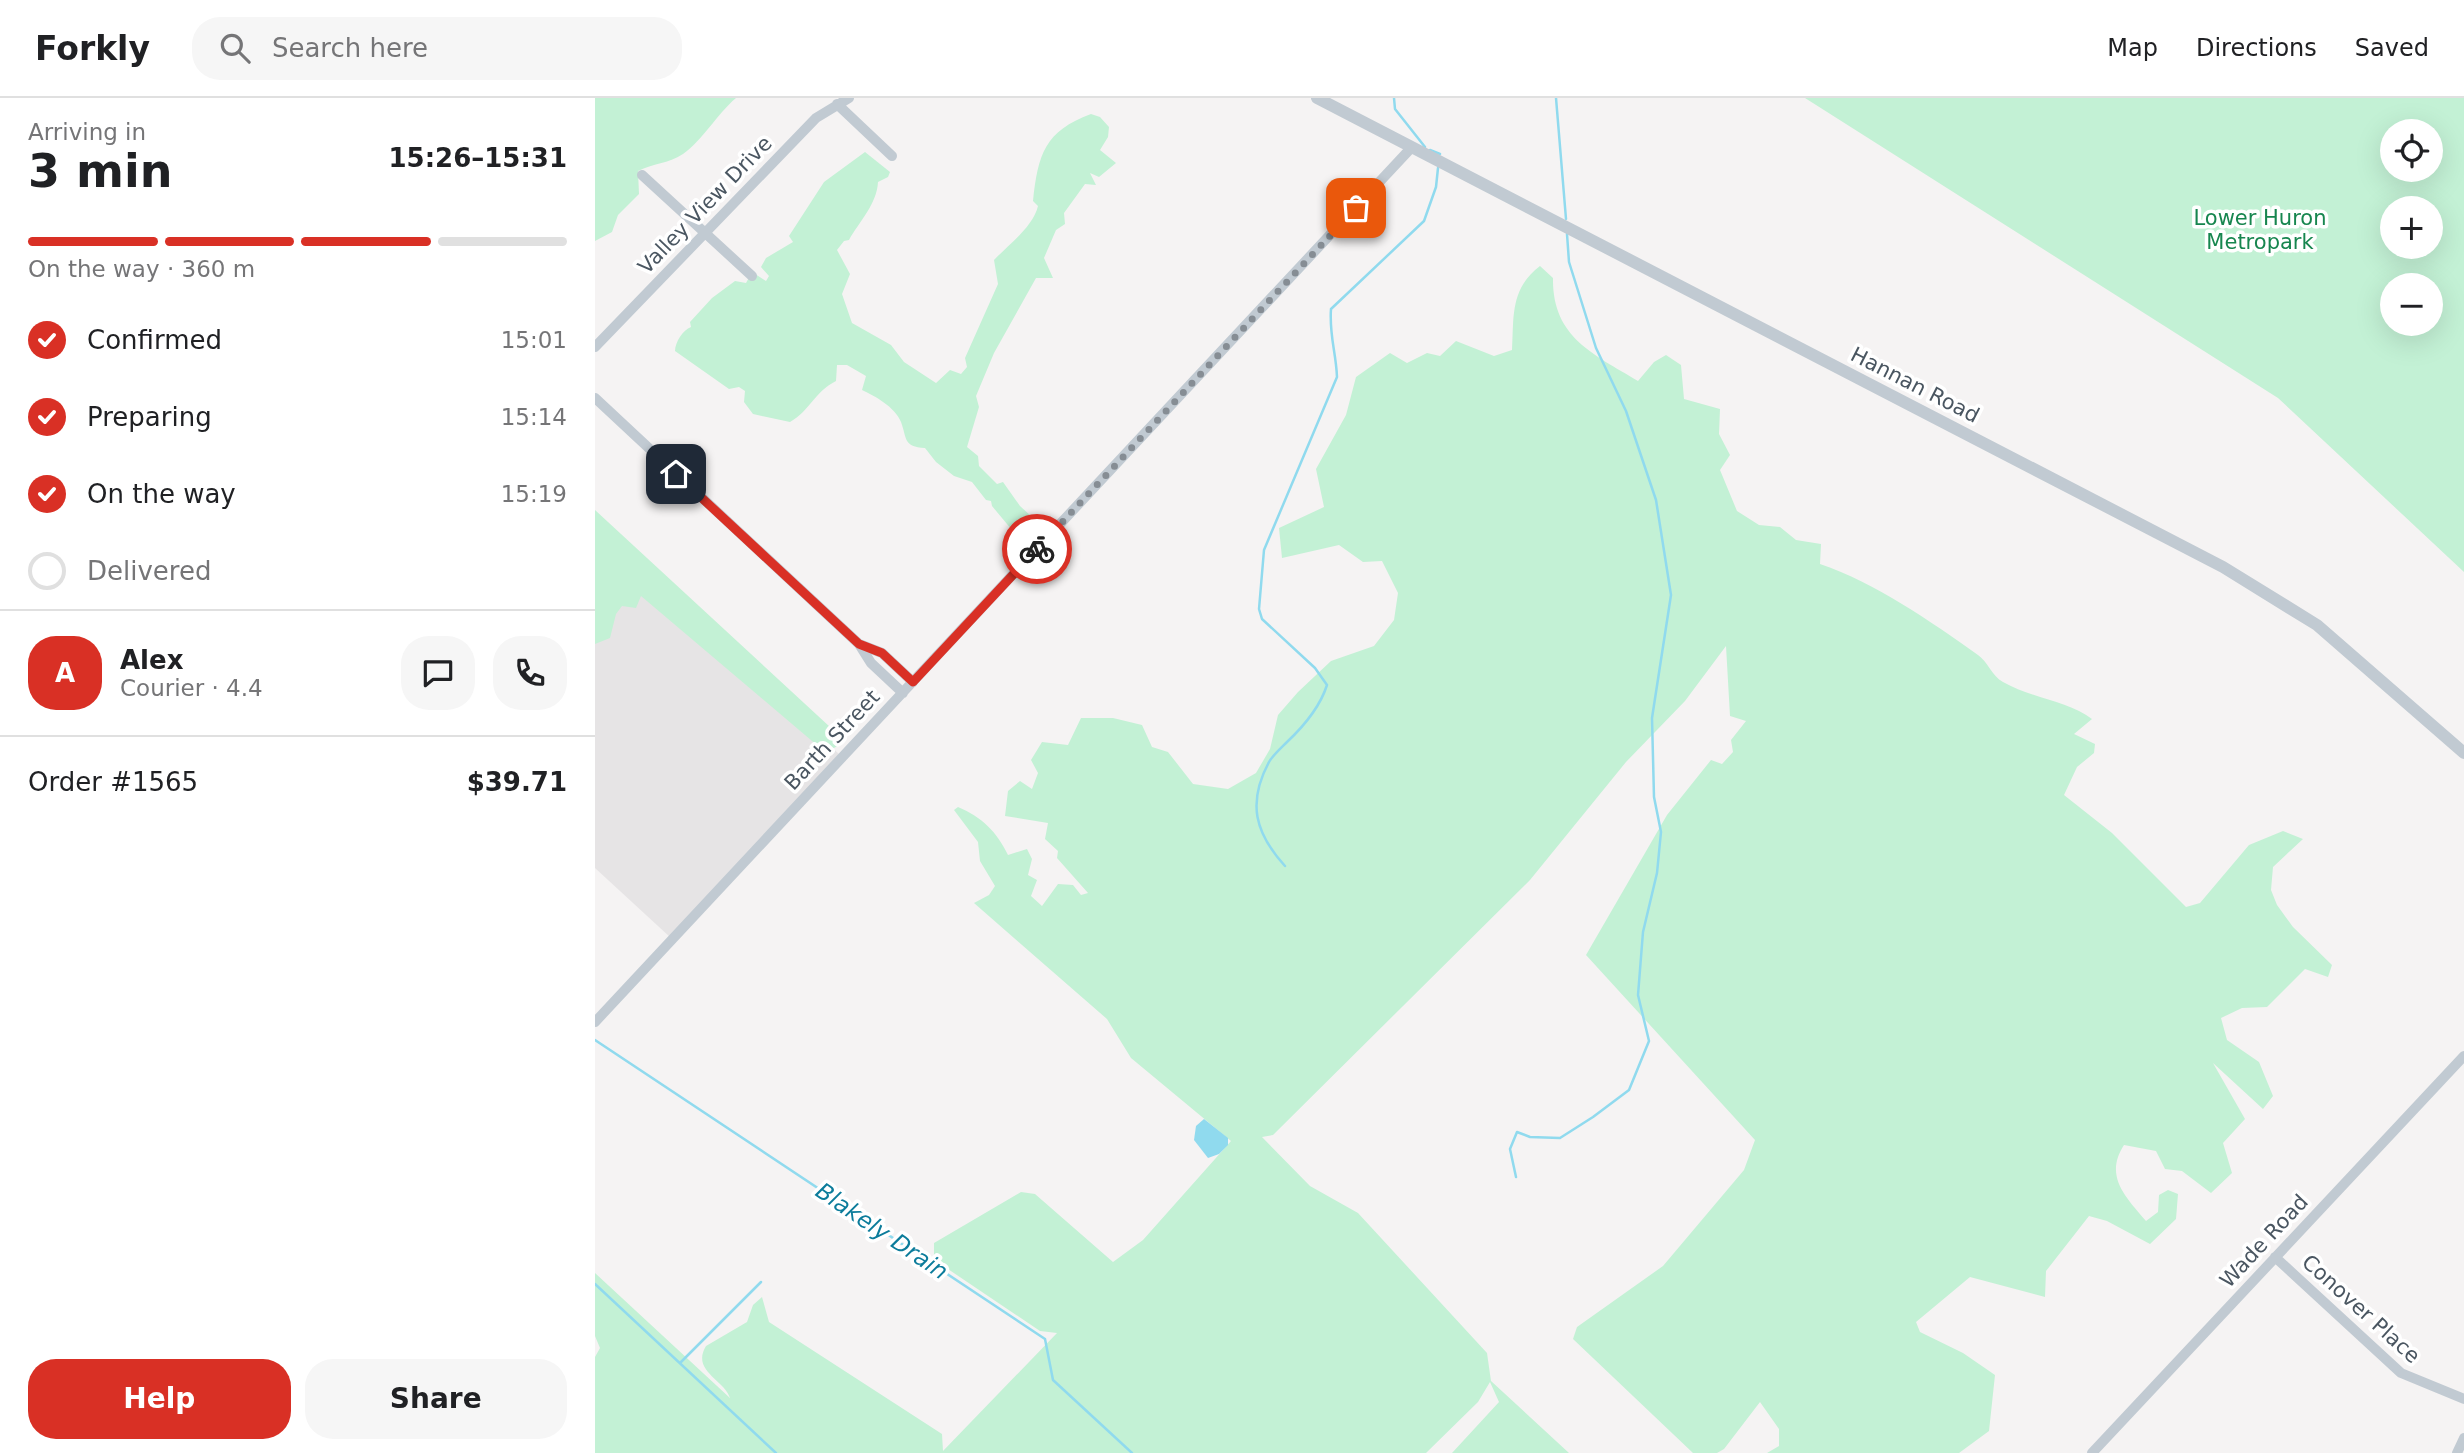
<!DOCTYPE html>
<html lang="en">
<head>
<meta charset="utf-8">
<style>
	:root { --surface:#fff; --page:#f6f6f6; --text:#202124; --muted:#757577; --line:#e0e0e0; --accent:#d93025 }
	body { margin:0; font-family:"DejaVu Sans",sans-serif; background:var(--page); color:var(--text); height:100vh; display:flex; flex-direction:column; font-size:26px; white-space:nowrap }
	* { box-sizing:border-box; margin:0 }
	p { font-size:23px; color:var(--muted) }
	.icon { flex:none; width:38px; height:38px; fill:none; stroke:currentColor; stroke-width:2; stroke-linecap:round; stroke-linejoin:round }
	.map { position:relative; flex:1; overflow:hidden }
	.details { display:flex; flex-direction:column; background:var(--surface); width:595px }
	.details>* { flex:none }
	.tools { position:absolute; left:1785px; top:21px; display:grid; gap:14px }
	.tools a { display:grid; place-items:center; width:63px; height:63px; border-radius:50%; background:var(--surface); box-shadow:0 7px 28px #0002; font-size:35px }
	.pin { position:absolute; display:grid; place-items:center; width:60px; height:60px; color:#fff; margin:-30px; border-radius:14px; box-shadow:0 4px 10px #0006 }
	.courier { position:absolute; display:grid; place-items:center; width:70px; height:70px; margin:-35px; border:5px solid #d93025; border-radius:50%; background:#fff; color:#222; box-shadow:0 2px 9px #0007 }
	.summary em { font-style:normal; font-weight:700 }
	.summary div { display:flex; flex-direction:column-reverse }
	.summary { display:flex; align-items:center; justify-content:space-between; height:119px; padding:0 28px }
	h1 { font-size:46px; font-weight:700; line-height:52px }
	.bar { display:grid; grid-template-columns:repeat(4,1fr); gap:10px 7px; align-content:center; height:84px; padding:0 28px }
	.bar i { height:9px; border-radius:5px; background:var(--line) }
	.bar .active { background:var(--accent) }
	.bar p { grid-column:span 4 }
	.line { display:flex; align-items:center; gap:18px; padding:0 28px; border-top:2px solid var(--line) }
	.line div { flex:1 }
	.round { display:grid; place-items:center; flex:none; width:74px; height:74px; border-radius:28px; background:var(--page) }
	ol { padding:0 28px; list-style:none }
	li { display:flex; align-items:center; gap:21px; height:77px }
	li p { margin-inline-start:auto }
	li .icon { padding:7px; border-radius:50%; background:var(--accent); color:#fff; stroke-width:4 }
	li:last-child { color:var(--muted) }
	li i { width:38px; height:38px; border:4px solid var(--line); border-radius:50% }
	.action { display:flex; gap:14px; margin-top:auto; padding:14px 28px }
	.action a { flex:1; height:80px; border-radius:28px; background:var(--accent); color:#fff; font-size:28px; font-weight:700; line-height:80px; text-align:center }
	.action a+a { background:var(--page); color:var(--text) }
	header { display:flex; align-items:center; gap:42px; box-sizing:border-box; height:98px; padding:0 35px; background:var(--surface); border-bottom:2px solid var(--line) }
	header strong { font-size:33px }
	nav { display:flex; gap:38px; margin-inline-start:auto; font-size:24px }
	.search { width:490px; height:63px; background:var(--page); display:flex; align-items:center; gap:18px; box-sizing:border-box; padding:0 24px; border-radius:28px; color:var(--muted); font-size:26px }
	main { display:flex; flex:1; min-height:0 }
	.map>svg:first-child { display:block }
	.education { fill:#e6e4e5 }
	.green { fill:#c3f1d5; fill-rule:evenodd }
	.water { fill:#90daee }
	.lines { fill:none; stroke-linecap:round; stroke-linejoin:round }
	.stream { stroke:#90daee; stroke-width:2.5 }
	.minor { stroke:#c1cad2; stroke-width:10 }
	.tertiary { stroke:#c1cad2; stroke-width:12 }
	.done { stroke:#868d94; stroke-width:7; stroke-dasharray:0 12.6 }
	.route { stroke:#d93025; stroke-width:9 }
	.labels { text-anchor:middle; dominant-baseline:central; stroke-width:7; stroke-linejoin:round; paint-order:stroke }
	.street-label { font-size:21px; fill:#4a5661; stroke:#fff }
	.park-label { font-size:21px; fill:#17864f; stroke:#fff }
	.water-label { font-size:23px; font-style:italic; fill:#0c7c9b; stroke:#fff }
</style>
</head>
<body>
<header>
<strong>Forkly</strong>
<div class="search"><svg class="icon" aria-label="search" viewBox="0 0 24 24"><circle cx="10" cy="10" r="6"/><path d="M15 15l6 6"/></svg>Search here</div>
<nav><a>Map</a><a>Directions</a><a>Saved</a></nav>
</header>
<main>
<section class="details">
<div class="summary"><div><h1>3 min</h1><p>Arriving in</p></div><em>15:26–15:31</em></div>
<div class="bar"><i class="active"></i><i class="active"></i><i class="active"></i><i></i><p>On the way · 360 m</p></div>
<ol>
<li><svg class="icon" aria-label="check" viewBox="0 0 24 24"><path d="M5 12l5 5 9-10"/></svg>Confirmed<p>15:01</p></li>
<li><svg class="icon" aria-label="check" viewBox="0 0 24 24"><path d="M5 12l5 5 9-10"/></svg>Preparing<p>15:14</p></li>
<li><svg class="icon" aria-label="check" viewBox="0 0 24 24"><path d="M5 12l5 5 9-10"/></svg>On the way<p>15:19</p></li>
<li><i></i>Delivered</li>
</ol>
<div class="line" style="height:126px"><b class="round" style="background:var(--accent);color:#fff">A</b><div><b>Alex</b><p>Courier · 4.4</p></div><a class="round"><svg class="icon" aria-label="chat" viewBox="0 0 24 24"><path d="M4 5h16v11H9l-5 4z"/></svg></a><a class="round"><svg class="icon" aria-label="phone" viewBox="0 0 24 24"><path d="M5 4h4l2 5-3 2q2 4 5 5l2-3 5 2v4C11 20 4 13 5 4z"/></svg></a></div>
<div class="line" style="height:91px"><div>Order #1565</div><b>$39.71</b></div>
<div class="action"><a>Help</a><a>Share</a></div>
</section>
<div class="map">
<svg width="1869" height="1355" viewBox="0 0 1869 1355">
	<rect width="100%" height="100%" fill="#f5f3f3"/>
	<!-- education -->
	<path class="education" d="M 45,473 L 244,656 L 76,840 L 0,770 L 0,522 Z"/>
	<!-- green -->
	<path class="green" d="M 0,0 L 141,0 C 122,16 108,42 88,56 C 73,66 58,65 43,73 L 44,96 L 23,117 L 17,134 L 0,143 Z
		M 1210,0 L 1869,0 L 1869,474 L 1683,300 ZM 1797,33 L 1836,33 L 1836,72 L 1797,72 ZM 1797,110 L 1836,110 L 1836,149 L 1797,149 ZM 1797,187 L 1836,187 L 1836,226 L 1797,226 Z
		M 496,16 L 505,19 L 514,29 L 513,39 L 505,52 L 521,65 L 504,79 L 495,75 L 501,87 L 490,86 L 469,115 L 470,126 L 461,132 L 449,160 L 458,180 L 441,180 L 399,255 L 381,298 L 384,309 L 372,349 L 383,358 L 384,368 L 402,386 L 408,384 L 425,408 L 448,429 L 446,438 L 440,441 L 417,432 L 397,408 L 396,403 L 391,402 L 377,384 L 359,378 L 341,364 L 330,350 C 308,349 312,340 306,324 C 300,309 280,298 267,292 L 271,278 L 252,267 L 242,267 L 241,283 C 219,294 215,313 195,324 L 158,316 L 149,304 L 150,293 L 144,289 L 134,291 L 80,253 C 80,244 88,232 96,229 L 95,224 L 117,200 L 140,183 L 151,185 L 157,174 L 171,183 L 174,178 L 166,169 L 171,160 L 198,144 L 194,138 L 229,84 L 270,54 L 295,74 L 293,79 L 283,84 C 282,106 264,124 254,142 L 249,143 L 242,152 L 255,176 L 247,196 L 257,225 L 296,247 L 309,264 L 341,285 L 355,272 L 366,276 L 372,269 L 370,260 L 403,186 L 399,162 C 414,146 438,129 443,108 L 438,103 C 443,56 450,33 496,16 Z
		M 945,168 L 958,180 C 957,239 998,256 1043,283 L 1059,264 L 1071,257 L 1086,267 L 1089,301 L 1125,311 L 1124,336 L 1135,357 L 1125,372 L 1142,413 L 1164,427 L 1185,429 L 1201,442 L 1226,446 L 1225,466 C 1281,485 1335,523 1383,557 C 1393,564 1397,578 1408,584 C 1436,600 1474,603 1497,621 L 1479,636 L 1500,646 L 1499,655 L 1482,669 L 1469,697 L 1517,735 L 1591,809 L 1605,805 L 1654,747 L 1688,733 L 1708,741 L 1678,769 L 1676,792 L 1682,807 L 1698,829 L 1737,867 L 1733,879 L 1710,871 L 1672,909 L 1647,910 L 1626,920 L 1632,942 L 1664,964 L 1678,998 L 1668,1011 L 1618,965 L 1650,1021 L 1628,1045 L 1637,1075 L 1616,1095 L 1587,1073 L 1570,1071 L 1561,1053 L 1529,1047 C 1509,1078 1530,1098 1551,1123 L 1563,1114 L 1564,1097 L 1573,1092 L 1583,1096 L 1581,1121 L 1555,1146 L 1512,1123 L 1494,1118 L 1451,1173 L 1450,1199 L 1375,1179 L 1321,1224 L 1325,1234 L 1368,1255 L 1400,1277 L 1394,1333 L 1364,1355 L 1172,1355 L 1184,1348 L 1184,1331 L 1165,1304 L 1129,1351 L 1122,1355 L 1098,1355 L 978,1241 L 982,1229 L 1068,1168 L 1149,1072 L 1160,1042 L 991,857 L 1072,717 L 1116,662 L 1127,666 L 1138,654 L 1136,642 L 1151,623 L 1135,618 L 1131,548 L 1090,603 L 1031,664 L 935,782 L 678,1037 L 667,1039 L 715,1088 L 763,1115 L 892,1255 L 896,1283 L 974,1355 L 857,1355 L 904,1304 L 895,1284 L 883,1304 L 831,1355 L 0,1355 L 0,1259 L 5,1250 L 0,1238 L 0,1175 L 135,1300 C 129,1281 96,1273 111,1248 L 152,1224 L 158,1207 L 167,1199 L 174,1224 L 347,1336 L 348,1353 L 462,1235 L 445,1233 L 344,1165 L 339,1158 L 339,1145 L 426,1094 L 440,1096 L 518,1164 L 548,1142 L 636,1043 L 536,960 L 512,921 L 379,805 L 394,797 L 400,788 L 385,763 L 383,744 L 359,712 L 363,709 C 387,719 402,734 413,757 L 432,751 L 437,761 L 433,777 L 442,782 L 436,798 L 447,808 L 463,786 L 478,787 L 486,797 L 493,795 L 462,760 L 463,753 L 450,741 L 453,725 L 410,718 L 413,693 L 425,683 L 437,691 L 443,675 L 436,662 L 447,644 L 473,647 L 486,620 L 518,620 L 547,627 L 557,649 L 573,654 L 598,686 L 633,691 L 661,675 L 675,651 L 683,617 L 703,594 L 736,563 L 779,548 L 799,522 L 803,495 L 787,463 L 768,464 L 744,447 L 687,460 L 684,430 L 729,409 L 721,371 L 751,317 L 761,279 L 795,255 L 812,265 L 832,255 L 845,258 L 861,243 L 899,258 L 917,252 C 919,218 915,191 945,168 Z
		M 0,412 L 235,629 L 243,648 L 230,654 L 46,498 L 41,510 L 27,508 L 21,516 L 15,540 L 0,546 Z"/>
	<!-- water -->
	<path class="water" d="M 609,1021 L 633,1040 L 633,1047 L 624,1056 L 613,1060 L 599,1042 L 601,1028 Z"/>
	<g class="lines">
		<!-- stream -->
		<path class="stream" d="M 799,0 L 800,11 L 830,49
			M 961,0 L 971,121
			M 835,52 L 845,56
			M 690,768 C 660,735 652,705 674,664 C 678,657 686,650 692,644 C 709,628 725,609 732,587 L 720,570 L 667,521 L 664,511 L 669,452 L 742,279 C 741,254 734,237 736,211 L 829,123 L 841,89 L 843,70
			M 0,942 L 450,1241 L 458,1282 L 537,1355
			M 921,1079 L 915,1051 L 922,1034 L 935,1039 L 965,1040 L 998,1019 L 1034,992 L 1054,943 L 1043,897 L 1048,834 L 1062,775 L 1066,734 L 1059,699 L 1057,620 L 1076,497 L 1061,402 L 1031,313 L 1001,250 L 974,164 L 972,136
			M 0,1186 L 181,1355
			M 85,1265 L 166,1184"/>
		<!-- minor -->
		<path class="minor" d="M 242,6 L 297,58
			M 47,77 L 157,178
			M 0,249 L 221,20 L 254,0
			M 0,300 L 264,546 L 276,565 L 308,595
			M 264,546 L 287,555 L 318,584
			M 0,924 L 817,49
			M 1680,1159 L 1806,1275 L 1869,1301
			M 1497,1355 L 1869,958
			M 1862,1355 L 1869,1340"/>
		<!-- tertiary -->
		<path class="tertiary" d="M 722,0 L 1628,469 L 1722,527 L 1869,655"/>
	</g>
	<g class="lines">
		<!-- done -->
		<path class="done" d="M 442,451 L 761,110"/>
		<!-- route -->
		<path class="route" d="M 81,376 L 264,546 L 287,555 L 318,584 L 442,451"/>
	</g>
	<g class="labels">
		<!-- street labels -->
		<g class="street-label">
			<text transform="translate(110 107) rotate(-46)">Valley View Drive</text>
			<text transform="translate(1320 287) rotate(27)">Hannan Road</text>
			<text transform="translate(237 642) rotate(-47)">Barth Street</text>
			<text transform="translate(1669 1143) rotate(-47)">Wade Road</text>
			<text transform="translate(1766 1211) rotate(42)">Conover Place</text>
		</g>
		<!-- park labels -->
		<g class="park-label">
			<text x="1665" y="120">Lower Huron<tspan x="1665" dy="24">Metropark</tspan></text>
		</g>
		<!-- water labels -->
		<g class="water-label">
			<text transform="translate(287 1133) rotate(34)">Blakely Drain</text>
		</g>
	</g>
</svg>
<div class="tools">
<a><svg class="icon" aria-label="locate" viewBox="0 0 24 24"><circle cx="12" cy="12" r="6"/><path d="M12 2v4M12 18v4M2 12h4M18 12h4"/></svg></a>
<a>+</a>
<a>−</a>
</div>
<div class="pin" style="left:761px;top:110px;background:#ea580c"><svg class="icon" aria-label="bag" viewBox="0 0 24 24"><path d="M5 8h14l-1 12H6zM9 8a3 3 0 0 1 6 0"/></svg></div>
<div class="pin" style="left:81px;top:376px;background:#1f2937"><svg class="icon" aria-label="home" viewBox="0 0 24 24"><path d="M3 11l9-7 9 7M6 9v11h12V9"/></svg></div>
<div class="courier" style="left:442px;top:451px"><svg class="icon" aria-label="bike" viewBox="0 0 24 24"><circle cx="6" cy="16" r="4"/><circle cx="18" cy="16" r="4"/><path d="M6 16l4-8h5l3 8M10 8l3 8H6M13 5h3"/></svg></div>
</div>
</main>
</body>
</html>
